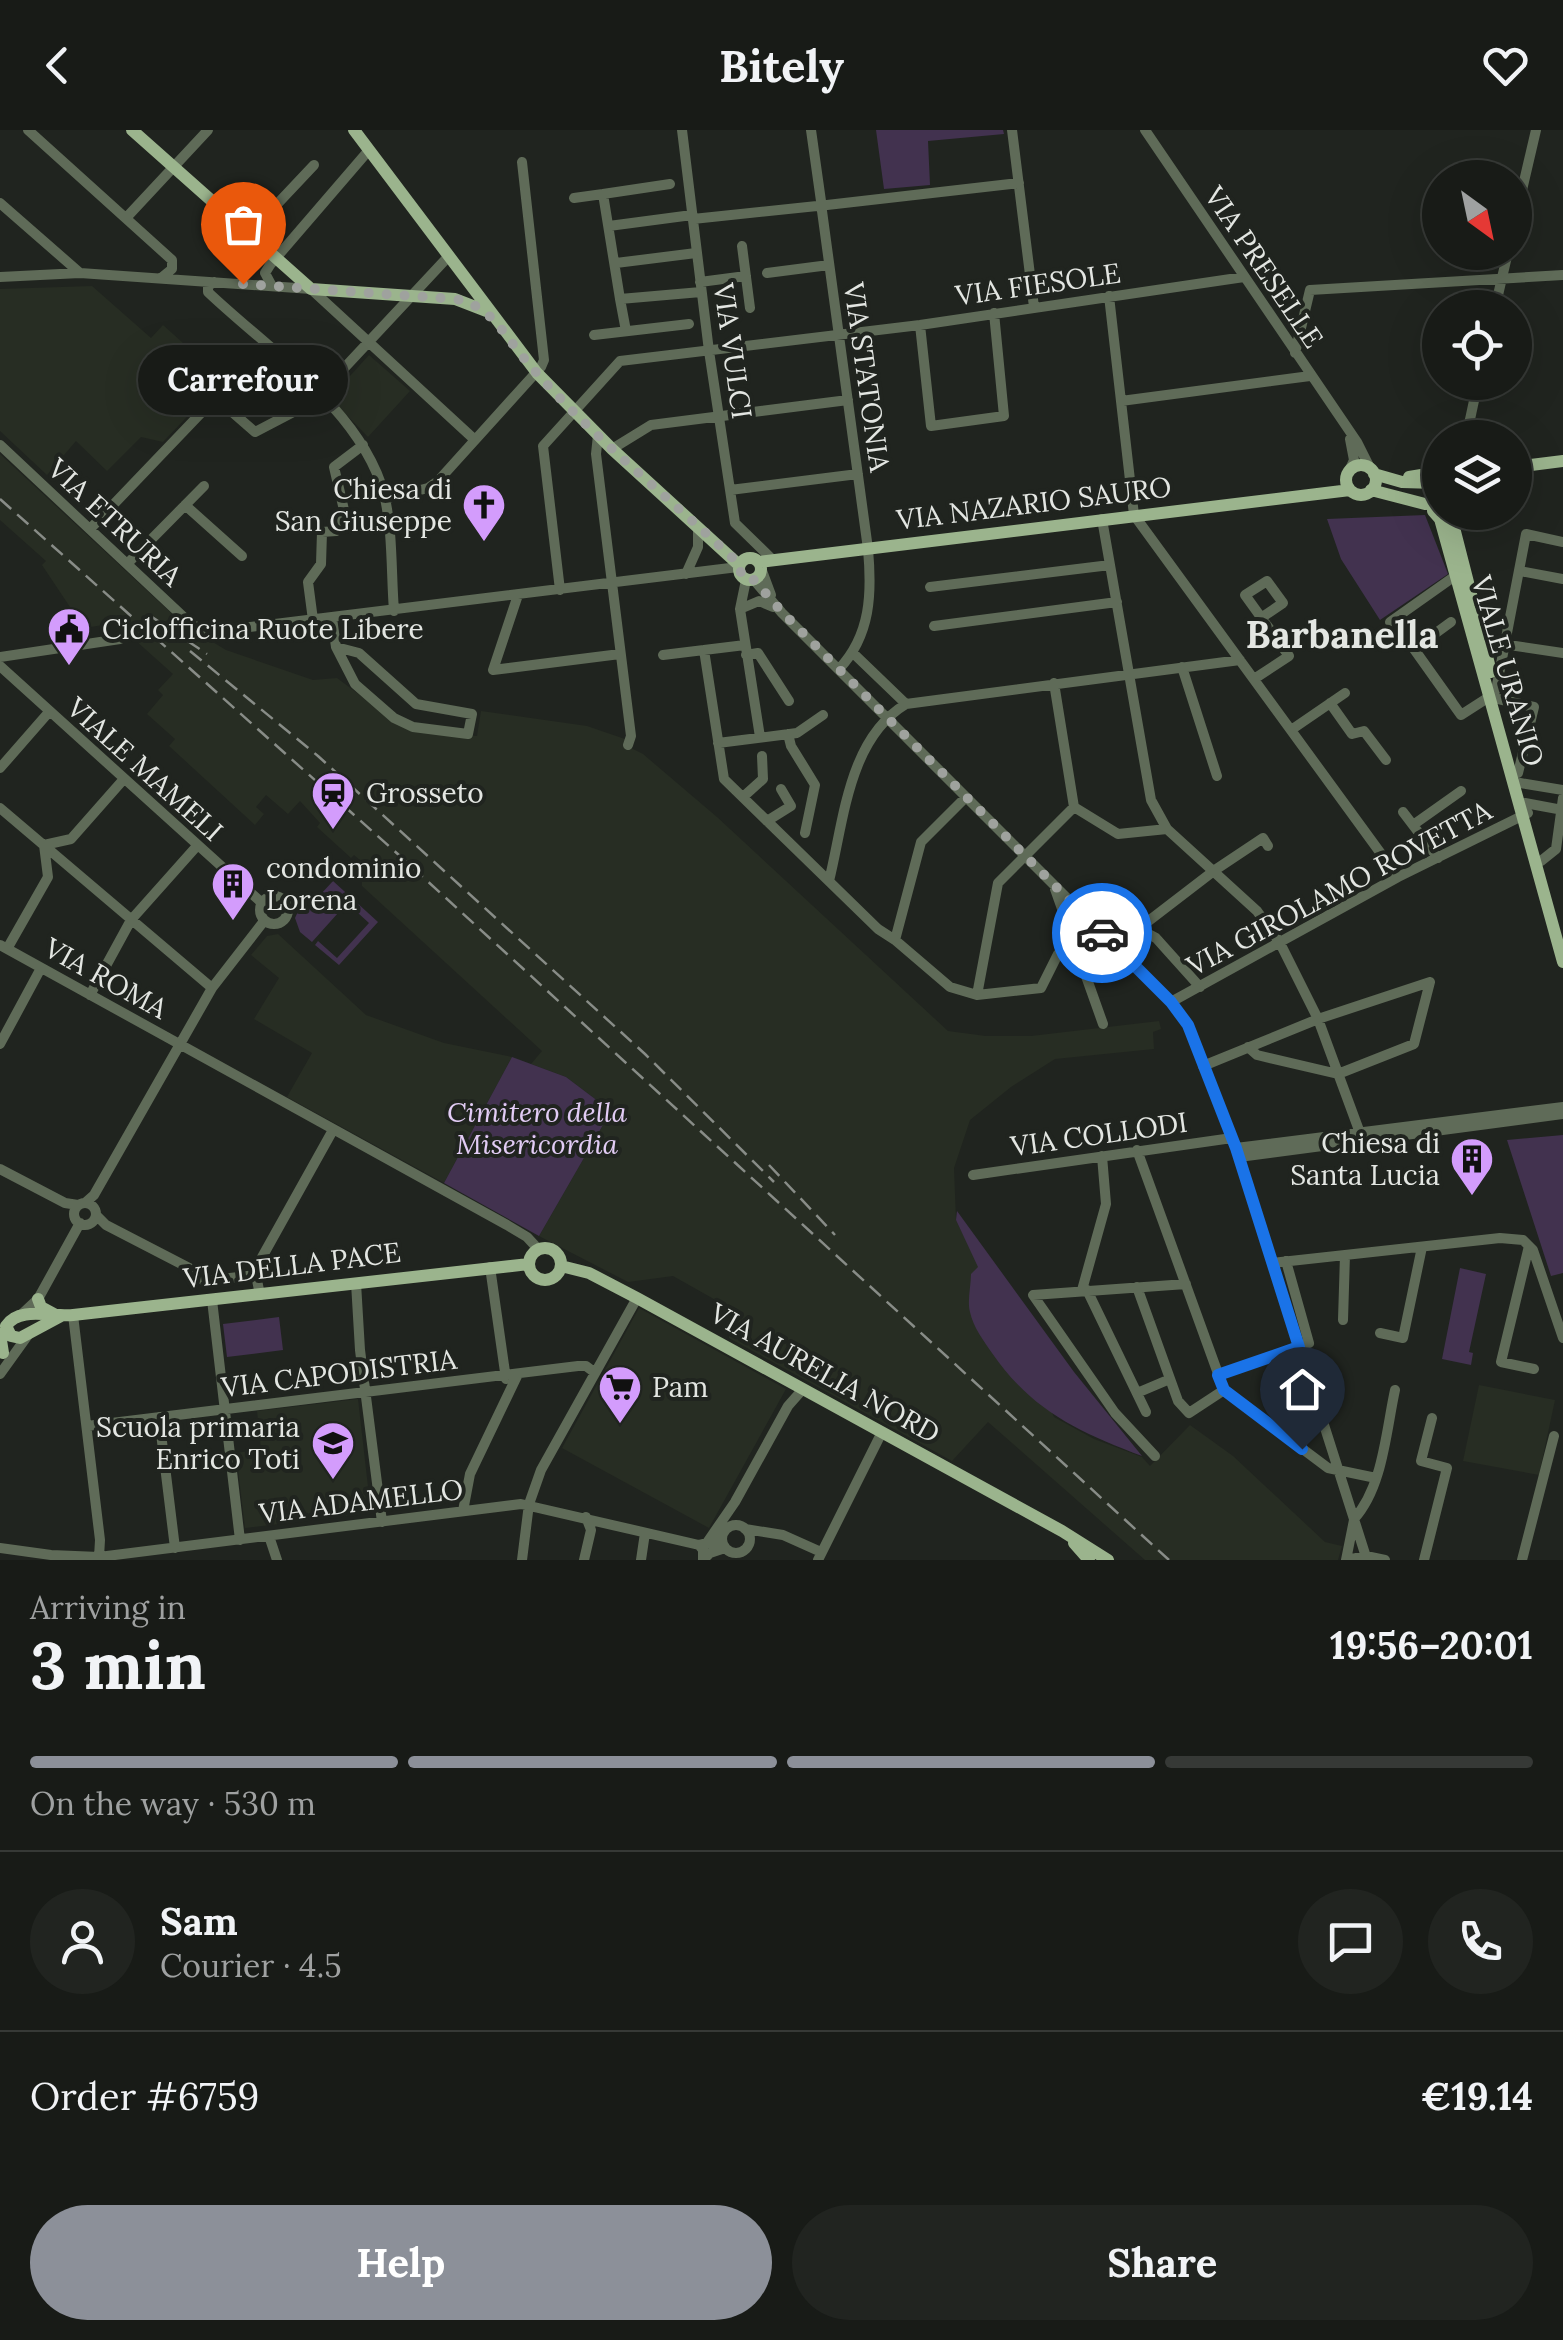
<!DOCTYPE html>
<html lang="en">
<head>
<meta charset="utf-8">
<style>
	:root { --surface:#181b17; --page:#212420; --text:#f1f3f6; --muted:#9fa1a1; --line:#363936; --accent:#8c9099 }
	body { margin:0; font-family:Lora,serif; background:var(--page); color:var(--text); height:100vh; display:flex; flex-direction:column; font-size:38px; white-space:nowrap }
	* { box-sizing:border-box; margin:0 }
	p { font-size:32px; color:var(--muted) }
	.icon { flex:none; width:55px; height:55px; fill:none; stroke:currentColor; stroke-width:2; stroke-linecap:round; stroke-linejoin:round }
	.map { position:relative; height:1430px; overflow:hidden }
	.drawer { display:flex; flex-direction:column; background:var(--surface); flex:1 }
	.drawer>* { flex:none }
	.needle { width:65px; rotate:147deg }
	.buttons { position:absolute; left:1422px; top:30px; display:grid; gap:20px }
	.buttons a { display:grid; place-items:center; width:110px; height:110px; border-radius:50%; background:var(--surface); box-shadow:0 10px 40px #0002,0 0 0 2px var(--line); font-size:50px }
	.pin { position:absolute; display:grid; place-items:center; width:85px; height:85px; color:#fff; margin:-102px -42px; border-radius:50% 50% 50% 0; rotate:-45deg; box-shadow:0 0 10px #0007 }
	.pin .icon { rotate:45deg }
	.courier { position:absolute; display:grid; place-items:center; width:100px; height:100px; margin:-50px; border:8px solid #1a73e8; border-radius:50%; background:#fff; color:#222; box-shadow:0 2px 12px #0007 }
	.bubble { position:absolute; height:70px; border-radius:35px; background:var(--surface); box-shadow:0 10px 40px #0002,0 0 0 2px var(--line); font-size:32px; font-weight:800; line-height:70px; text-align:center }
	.overview em { font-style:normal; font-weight:800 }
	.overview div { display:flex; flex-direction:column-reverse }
	.overview { display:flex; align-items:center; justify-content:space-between; height:170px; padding:0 30px }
	h1 { font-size:65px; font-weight:800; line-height:75px }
	.bar { display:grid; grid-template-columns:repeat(4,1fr); gap:15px 10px; align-content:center; height:120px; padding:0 30px }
	.bar i { height:12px; border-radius:8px; background:var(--line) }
	.bar .current { background:var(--accent) }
	.bar p { grid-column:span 4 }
	.line { display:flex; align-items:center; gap:25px; padding:0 30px; border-top:2px solid var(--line) }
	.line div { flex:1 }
	.round { display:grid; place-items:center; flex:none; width:105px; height:105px; border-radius:52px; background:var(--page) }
	.button { display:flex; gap:20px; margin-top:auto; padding:20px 30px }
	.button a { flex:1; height:115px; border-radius:60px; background:var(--accent); color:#fff; font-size:40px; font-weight:800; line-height:115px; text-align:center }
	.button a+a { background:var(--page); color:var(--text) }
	header { display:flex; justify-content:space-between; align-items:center; height:130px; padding:0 30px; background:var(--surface); font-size:45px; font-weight:800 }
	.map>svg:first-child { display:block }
	.built { fill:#272d23 }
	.green { fill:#42324f }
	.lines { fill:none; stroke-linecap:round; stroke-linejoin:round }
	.minor { stroke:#5f6b58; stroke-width:10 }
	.major { stroke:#9bb48d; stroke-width:12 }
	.rail { stroke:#888c87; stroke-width:2.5; stroke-dasharray:15 8; stroke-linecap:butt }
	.done { stroke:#9fa29e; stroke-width:10; stroke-dasharray:0 18 }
	.route { stroke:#1a73e8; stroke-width:12 }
	.labels { text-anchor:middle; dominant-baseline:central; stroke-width:8; stroke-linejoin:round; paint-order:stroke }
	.street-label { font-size:28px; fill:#e3e6e2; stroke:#20241f }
	.poi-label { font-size:28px; fill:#e3e6e2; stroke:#20241f; text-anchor:start }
	.park-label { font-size:28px; font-style:italic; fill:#e2ccf5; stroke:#20241f }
	.district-label { font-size:38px; font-weight:bold; fill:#e3e6e2; stroke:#20241f }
</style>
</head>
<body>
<header><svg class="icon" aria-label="back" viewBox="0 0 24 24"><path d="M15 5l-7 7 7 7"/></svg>Bitely<svg class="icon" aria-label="heart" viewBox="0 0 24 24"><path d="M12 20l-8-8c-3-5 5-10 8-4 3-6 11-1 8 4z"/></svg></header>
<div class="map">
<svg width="1563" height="1430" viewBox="0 0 1563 1430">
	<rect width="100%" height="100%" fill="#20241f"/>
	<!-- built -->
	<path class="built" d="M 92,156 L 151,208 L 163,195 L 223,249 L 163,312 L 141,307 L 107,341 L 76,311 L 47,345 L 0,301 L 0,159 Z
		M 369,225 L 410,261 L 368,307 L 330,268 Z
		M 0,324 L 183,494 L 226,520 L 313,550 L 337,548 L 388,586 L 423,601 L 477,606 L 481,581 L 587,596 L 625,609 L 629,617 L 643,624 L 717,687 L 948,901 L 986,906 L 1031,906 L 1159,891 L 1161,899 L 1153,902 L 1154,919 L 1055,929 L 1011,957 L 970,990 L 954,1038 L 956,1090 L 1054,1287 L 1094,1309 L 1142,1327 L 1150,1336 L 1190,1295 L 1233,1326 L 1325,1412 L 1342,1416 L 1338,1430 L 1145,1430 L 988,1292 L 952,1331 L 729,1208 L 728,1177 L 673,1146 L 628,1152 L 539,1106 L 611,981 L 566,947 L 531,934 L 542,921 L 362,756 L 362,746 L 369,738 L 354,725 L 351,728 L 317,697 L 320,693 L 300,671 L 288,684 L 266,665 L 256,677 L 264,684 L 255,695 L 169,616 L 175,609 L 147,584 L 163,565 L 158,560 L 173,544 L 116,493 L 84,498 L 42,435 L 46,431 L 0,390 Z
		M 278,804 L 366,885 L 444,913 L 512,927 L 444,1053 L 287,967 L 312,923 L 254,889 L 279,848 L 251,825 L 267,806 Z
		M 639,1178 L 786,1259 L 709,1398 L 562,1318 Z
		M 1479,1255 L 1555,1270 L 1539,1345 L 1463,1331 Z
		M 358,1269 L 371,1383 L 245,1398 L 236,1323 L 261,1319 L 257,1281 Z"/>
	<!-- green -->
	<path class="green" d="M 876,0 L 1003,0 L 1004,4 L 928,11 L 930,55 L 884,59 Z
		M 1425,385 L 1448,444 L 1380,490 L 1341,429 L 1327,389 Z
		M 333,751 L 378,792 L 339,835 L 315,815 L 318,811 L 337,828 L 369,793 L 347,773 L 312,812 L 300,802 L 295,788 L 301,775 L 307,779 Z
		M 512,927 L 566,947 L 611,981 L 539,1106 L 444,1053 Z
		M 1563,1005 L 1563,1143 L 1551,1146 L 1507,1010 Z
		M 957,1081 L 1074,1242 L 1142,1326 C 1079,1302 1032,1281 992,1223 C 984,1211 973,1197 970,1182 C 967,1171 971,1156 971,1144 L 978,1137 L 956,1090 Z
		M 1460,1138 L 1486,1144 L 1469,1222 L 1473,1223 L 1471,1235 L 1442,1229 Z
		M 279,1187 L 283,1220 L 227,1227 L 223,1194 Z"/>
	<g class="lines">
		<!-- minor -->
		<path class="minor" d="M 28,0 L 172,130 L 172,139 L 161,148
			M 682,0 L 709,221 L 735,393 L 774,431
			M 811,0 L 821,71
			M 1012,0 L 1034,177
			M 1145,0 L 1357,312 L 1371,340
			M 670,54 L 603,64 L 620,169 L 701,162
			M 574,68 L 603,64
			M 0,73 L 80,143
			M 827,75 L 1019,53
			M 822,81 L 868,419 C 872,463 871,505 839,539
			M 126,88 L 208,0
			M 693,89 L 817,76
			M 1515,90 L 1536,0
			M 609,96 L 692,85
			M 248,105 L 314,35
			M 742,116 L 750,178
			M 616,133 L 696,123
			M 767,143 L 829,135
			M 0,147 L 80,143 L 311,159 L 475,310
			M 214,152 L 208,156 L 208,162 C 268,219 362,281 384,364 C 393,401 391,443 394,481
			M 700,152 L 746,146
			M 272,156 L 265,143 L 270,135 L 369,20
			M 1109,166 L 1134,385 L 1398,747
			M 620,169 L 626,201
			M 1495,178 L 1508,122
			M 920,195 L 931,296 L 1004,286 L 994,183
			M 594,205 L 689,194
			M 1295,223 L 1310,160 L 1563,145
			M 319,265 L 446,129
			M 216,268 L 255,302 L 322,267
			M 1121,271 L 1310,246
			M 598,305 L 596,324 L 631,606 L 628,615
			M 1466,308 L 1478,252
			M 0,315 L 192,495 L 210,502 L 738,437
			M 612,319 L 651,295 L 848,270
			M 1349,341 L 1354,330 L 1350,309
			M 730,360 L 858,344
			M 385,369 L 428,358 L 438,351 L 541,237 L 544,230 L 522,32
			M 185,375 L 242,426
			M 1102,389 L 1151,670 L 1167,699 L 1257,781 L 1280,813 L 1318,889 L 1360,1003
			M 90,399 L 267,214
			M 127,434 L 204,356
			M 761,438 L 771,465
			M 1520,441 L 1563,449
			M 686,444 L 698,417 L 698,399
			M 746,450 L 740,479 L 760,607
			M 754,450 L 782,483 L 1171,872 L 1188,895 L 1236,1018 L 1367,1430
			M 930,457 L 1110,435
			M 560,460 L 543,316 L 620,231 L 920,195 L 1244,147
			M 518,465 L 493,540 L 620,524
			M 740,479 L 759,471 L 773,477
			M 332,488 L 336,517 L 355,554 L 394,588 L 413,597 L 468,604 L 472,584 L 416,574 L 359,523 L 336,517
			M 313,490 L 308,452 L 321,434 L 322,402 L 336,401 L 344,380 L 334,337 L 363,315
			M 1390,492 L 1455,446
			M 1451,492 L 1414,519 L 1461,585 L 1489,567 L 1534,577 L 1518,643
			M 934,496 L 1117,472
			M 1475,510 L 1563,523
			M 704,520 L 724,649 L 878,799 L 895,810
			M 853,523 L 906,574
			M 663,525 L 745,515
			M 746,525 L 758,523 L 789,571
			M 0,527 L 120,509
			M 0,536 L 262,773
			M 1182,537 L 1217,646
			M 1254,549 L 1289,526 L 1245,465 L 1267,451 L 1283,473 L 1261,488
			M 1054,553 L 1074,677 L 1118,704 L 1167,699
			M 1496,560 L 1526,404 L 1563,412
			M 1330,573 L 1352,604 L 1364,601 L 1386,630
			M 1291,600 L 1345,563
			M 788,604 L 791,616 L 815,655 L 805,703
			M 718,613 L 797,603 L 823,585
			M 0,638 L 49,582
			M 1520,653 L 1563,660
			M 743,667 L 763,649 L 762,626
			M 966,667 L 921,712 L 895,810 L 950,857 L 977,865 L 1041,858 L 1058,824 L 1102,803
			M 1525,673 L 1563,680
			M 0,678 L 212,858
			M 1403,682 L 1438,728
			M 767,691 L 791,676 L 781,659
			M 1413,695 L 1461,661
			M 1541,731 L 1556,719 L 1563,668
			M 829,751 C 844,691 848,609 906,574 L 1240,530
			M 1055,759 L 1103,894
			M260 780a14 14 0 1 1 28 0a14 14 0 1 1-28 0Z
			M 1139,799 L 1156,808 L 1200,857
			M 0,815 L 507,1095 L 527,1107 L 539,1120
			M 1116,816 L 1215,740 L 1263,708 L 1268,716
			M 7,819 L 48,747 L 44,715 L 71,709 L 123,650
			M 90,865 L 131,790 L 196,717
			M 977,865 L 998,753 L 1074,677
			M 1171,872 L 1398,747 L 1528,683
			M 0,914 L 41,838
			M 1248,917 L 1257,925 L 1338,944 L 1414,914 L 1430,852
			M 1203,936 L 1318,889 L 1430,852
			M 1236,1018 L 1563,977
			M 1137,1020 L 1224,1260 L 1328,1338 L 1376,1348
			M 1239,1027 L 1563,984
			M 0,1039 L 65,1073 L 78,1075
			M 973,1045 L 1232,1008
			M 85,1073 L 94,1065 L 212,858 L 264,791
			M74 1084a11 11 0 1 1 22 0a11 11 0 1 1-22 0Z
			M 96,1085 L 106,1095 L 191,1139 L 204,1151 L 256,1145
			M 1529,1116 L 1501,1232 L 1534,1239
			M 1272,1133 L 1500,1108 L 1523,1110 L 1533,1120 L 1563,1208
			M 490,1137 L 506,1249
			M 356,1153 L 360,1220 L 382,1392
			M 1137,1157 L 1178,1271 L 1189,1283 L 1224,1260
			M 1082,1160 L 1106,1074 L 1102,1026
			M 1087,1160 L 1146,1282
			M 260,1165 L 256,1145 L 261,1129 L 333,1000
			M 212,1170 L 240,1410
			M 22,1184 L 38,1169 L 80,1093
			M 73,1185 L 100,1410 L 99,1427
			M 1343,1190 L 1345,1125
			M 1380,1203 L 1403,1208 L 1422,1117
			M 0,1244 L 28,1205
			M 1219,1245 L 1309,1213 L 1286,1131
			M 1137,1263 L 1170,1249
			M 159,1287 L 175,1418
			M 87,1296 L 578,1236 L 586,1236 L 594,1242
			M 1155,1326 L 1115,1283 L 1033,1165 L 1186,1154
			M 463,1381 L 470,1344 L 518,1244
			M 1354,1389 C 1383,1357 1386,1301 1395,1260
			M722 1409a14 14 0 1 1 28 0a14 14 0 1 1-28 0Z
			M 745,1399 L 783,1405 L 821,1422
			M 269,1406 L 277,1430
			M 706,1414 L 735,1372 L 788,1276 L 803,1259
			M 699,1415 L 703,1420 L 703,1430 L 710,1423 L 725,1418
			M 0,1418 L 51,1425 L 99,1427 L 521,1374 L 699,1415 L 717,1411 L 722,1406
			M 522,1430 L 529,1374 L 541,1340 L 637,1168
			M 584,1430 L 591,1400 L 586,1387
			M 641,1430 L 645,1403
			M 818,1430 L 881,1304
			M 1346,1430 L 1354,1390
			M 1347,1430 L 1366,1426 L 1385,1430
			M 1424,1430 L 1447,1338 L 1421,1331 L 1432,1288
			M 1522,1430 L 1554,1306"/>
		<!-- major -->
		<path class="major" d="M 132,0 L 311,159 L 455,169 L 486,181
			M 354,0 L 537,243 L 612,319 L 739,435
			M1346 350a15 15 0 1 1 30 0a15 15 0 1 1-30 0Z
			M 1515,337 L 1563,331
			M 1374,344 L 1402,352 L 1436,353
			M 1409,347 L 1440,342
			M 1371,360 L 1425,374
			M 1433,381 L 1440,389 L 1563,832
			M 1450,382 L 1491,542
			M739 439a11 11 0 1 1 22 0a11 11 0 1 1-22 0Z
			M 759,432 L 1350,360
			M529 1134a16 16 0 1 1 32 0a16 16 0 1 1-32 0Z
			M 561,1136 L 589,1143 L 637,1168 L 1062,1401 L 1108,1430
			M 38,1169 L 41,1177 L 54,1184
			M 61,1186 L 20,1208 L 11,1206 L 6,1196 C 19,1176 51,1187 73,1185 L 529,1134
			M 0,1204 L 3,1223
			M 1074,1413 L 1089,1430"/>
		<!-- rail -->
		<path class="rail" d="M 0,369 L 400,726 L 1169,1430
			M 149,485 L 207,524
			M 190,521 L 318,626 L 645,924 L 774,1052
			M 769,1035 L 835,1105"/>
	</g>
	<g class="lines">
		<!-- done -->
		<path class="done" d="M 243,154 L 455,169 C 491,176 501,201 523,227 C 587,304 667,365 739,434 L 742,448 L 754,450 L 782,482 L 1102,803"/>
		<!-- route -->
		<path class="route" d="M 1102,803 L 1171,872 L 1188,895 L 1236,1018 L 1299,1217 L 1218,1245 L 1224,1260 L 1302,1319"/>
	</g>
	<!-- icons -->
	<defs>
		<g id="church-pin" transform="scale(2.25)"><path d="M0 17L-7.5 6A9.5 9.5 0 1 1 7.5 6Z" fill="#d39cfc" stroke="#20241f"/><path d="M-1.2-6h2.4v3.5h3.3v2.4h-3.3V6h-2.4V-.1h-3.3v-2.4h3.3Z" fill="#111"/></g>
		<g id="civic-pin" transform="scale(2.25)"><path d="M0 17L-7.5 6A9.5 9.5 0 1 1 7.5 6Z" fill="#d39cfc" stroke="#20241f"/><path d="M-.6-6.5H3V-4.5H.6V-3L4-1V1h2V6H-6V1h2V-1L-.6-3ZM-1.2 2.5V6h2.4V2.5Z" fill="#111"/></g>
		<g id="station-pin" transform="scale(2.25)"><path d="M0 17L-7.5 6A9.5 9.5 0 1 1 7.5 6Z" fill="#d39cfc" stroke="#20241f"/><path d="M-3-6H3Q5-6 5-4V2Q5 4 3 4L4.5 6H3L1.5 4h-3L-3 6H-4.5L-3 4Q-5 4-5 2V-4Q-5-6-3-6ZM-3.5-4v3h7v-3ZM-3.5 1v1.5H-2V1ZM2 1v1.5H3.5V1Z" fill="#111"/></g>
		<g id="building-pin" transform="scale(2.25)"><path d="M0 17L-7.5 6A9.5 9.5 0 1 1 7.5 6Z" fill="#d39cfc" stroke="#20241f"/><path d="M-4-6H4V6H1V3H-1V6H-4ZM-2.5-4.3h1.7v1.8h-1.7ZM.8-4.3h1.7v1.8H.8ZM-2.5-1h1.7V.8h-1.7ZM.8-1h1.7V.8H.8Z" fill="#111"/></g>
		<g id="supermarket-pin" transform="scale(2.25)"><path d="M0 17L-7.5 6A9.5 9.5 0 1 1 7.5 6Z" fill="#d39cfc" stroke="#20241f"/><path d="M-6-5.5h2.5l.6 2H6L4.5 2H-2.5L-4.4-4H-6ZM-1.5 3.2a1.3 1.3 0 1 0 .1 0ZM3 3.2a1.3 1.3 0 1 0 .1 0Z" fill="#111"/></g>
		<g id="school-pin" transform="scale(2.25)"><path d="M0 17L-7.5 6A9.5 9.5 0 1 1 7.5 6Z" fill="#d39cfc" stroke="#20241f"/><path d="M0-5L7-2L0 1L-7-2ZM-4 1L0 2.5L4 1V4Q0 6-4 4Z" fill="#111"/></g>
	</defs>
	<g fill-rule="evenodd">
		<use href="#church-pin" x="484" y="375"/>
		<use href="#civic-pin" x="69" y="499"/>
		<use href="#station-pin" x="333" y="663"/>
		<use href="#building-pin" x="233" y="754"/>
		<use href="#building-pin" x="1472" y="1029"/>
		<use href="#supermarket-pin" x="620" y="1257"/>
		<use href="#school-pin" x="333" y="1313"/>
	</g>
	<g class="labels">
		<!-- street labels -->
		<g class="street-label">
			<text transform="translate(1264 137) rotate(56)">VIA PRESELLE</text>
			<text transform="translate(1038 154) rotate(-8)">VIA FIESOLE</text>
			<text transform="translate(733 221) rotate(82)">VIA VULCI</text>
			<text transform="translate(867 247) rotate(82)">VIA STATONIA</text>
			<text transform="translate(1034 373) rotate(-7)">VIA NAZARIO SAURO</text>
			<text transform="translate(115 392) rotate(43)">VIA ETRURIA</text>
			<text transform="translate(1508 541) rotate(74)">VIALE URANIO</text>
			<text transform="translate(145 639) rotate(42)">VIALE MAMELI</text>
			<text transform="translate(1339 758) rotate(-28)">VIA GIROLAMO ROVETTA</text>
			<text transform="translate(106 848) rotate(29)">VIA ROMA</text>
			<text transform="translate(1099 1004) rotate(-8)">VIA COLLODI</text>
			<text transform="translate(292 1135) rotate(-7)">VIA DELLA PACE</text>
			<text transform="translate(339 1243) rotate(-7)">VIA CAPODISTRIA</text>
			<text transform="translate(825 1243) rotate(29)">VIA AURELIA NORD</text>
			<text transform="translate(361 1371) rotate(-7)">VIA ADAMELLO</text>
		</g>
		<!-- poi labels -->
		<g class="poi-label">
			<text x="452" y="359" text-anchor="end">Chiesa di<tspan x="452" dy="32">San Giuseppe</tspan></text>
			<text x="102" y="499">Ciclofficina Ruote Libere</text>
			<text x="366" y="663">Grosseto</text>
			<text x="266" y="738">condominio<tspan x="266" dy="32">Lorena</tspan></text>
			<text x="1440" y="1013" text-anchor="end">Chiesa di<tspan x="1440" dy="32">Santa Lucia</tspan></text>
			<text x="652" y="1257">Pam</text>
			<text x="300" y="1297" text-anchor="end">Scuola primaria<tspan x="300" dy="32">Enrico Toti</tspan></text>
		</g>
		<!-- park labels -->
		<g class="park-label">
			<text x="537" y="982">Cimitero della<tspan x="537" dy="32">Misericordia</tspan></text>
		</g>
		<!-- district labels -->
		<g class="district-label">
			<text x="1342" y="504">Barbanella</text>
		</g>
	</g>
</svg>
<div class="buttons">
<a><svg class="needle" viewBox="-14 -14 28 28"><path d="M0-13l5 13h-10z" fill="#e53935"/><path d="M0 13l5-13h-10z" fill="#9fa1a1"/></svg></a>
<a><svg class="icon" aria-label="locate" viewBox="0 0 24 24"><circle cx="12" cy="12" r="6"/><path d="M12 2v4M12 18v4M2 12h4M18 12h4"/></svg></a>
<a><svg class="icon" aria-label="layers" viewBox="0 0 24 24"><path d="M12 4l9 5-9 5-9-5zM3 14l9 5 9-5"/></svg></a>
</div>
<div class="pin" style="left:243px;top:154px;background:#ea580c"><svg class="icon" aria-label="bag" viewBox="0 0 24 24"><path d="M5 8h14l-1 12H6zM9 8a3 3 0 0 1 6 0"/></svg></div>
<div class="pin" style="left:1302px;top:1319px;background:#1f2937"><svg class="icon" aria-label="home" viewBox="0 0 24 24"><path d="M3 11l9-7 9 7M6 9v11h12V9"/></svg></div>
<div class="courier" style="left:1102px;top:803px"><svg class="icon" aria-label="car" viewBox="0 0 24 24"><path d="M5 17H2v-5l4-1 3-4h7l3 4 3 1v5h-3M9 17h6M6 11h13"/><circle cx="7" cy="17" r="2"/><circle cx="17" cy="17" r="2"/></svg></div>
<div class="bubble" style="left:138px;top:215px;width:210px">Carrefour</div>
</div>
<section class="drawer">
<div class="overview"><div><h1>3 min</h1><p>Arriving in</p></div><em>19:56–20:01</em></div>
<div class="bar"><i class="current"></i><i class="current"></i><i class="current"></i><i></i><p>On the way · 530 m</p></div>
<div class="line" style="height:180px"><a class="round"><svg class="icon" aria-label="person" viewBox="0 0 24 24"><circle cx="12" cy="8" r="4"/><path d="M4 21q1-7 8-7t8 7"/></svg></a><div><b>Sam</b><p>Courier · 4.5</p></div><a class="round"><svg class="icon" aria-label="chat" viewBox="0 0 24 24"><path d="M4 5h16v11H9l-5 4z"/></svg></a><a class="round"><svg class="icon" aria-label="phone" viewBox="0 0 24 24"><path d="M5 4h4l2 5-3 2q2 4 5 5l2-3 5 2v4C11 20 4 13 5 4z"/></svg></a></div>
<div class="line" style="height:130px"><div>Order #6759</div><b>€19.14</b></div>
<div class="button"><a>Help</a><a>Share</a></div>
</section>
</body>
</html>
